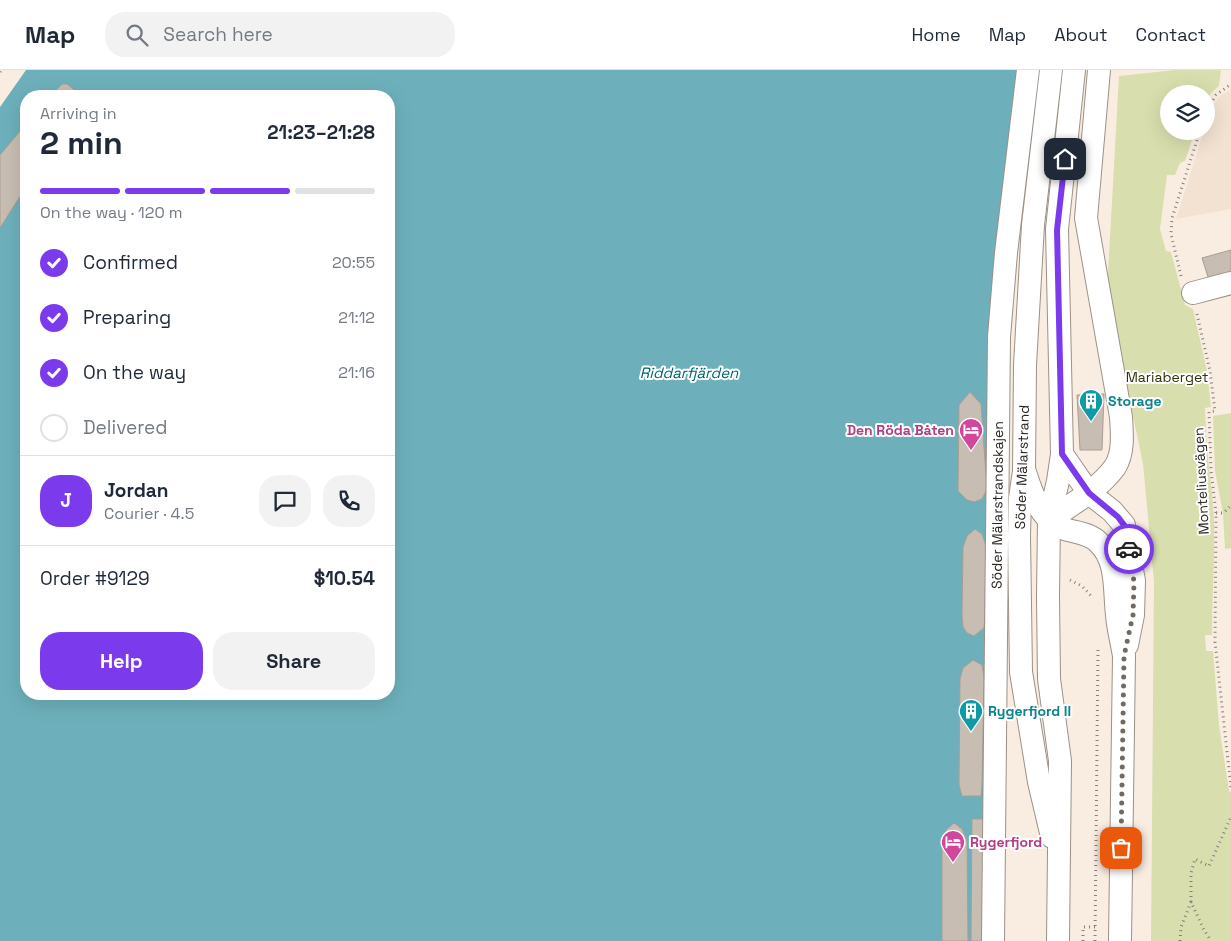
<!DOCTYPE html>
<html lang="en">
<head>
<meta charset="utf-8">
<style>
	:root { --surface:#fff; --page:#f2f2f3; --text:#1f2937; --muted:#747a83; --line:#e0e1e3; --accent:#7c3aed }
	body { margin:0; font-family:"Space Grotesk",sans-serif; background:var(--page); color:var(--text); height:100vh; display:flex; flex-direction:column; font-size:19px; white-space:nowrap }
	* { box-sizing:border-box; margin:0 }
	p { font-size:16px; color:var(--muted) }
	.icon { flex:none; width:28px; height:28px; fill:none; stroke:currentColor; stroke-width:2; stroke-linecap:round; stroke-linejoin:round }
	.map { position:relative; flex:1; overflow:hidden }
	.side { position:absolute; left:20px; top:20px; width:375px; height:610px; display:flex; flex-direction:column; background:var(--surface); border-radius:20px; box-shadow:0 5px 20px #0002 }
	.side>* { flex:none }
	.fabs { position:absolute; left:1160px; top:15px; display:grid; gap:10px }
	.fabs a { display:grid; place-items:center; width:55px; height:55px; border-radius:50%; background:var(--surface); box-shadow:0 5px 20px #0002; font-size:25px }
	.pin { position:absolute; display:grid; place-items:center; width:42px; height:42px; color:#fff; margin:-21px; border-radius:10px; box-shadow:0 2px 8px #0006 }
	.courier { position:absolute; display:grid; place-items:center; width:50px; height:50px; margin:-25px; border:4px solid #7c3aed; border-radius:50%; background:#fff; color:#222; box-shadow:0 1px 6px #0007 }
	.summary em { font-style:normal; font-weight:600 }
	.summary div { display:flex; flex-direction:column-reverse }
	.summary { display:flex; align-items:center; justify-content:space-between; height:85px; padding:0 20px }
	h1 { font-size:32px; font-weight:600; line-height:38px }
	.bar { display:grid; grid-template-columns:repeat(4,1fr); gap:8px 5px; align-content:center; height:60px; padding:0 20px }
	.bar i { height:6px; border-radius:4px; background:var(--line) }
	.bar .on { background:var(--accent) }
	.bar p { grid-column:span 4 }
	.line { display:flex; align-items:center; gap:12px; padding:0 20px; border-top:1px solid var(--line) }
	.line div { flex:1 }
	.round { display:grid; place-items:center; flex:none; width:52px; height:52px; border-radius:20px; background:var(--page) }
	ol { padding:0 20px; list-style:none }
	li { display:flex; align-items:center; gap:15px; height:55px }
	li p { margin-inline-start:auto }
	li .icon { padding:5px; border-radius:50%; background:var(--accent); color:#fff; stroke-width:4 }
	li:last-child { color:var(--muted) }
	li i { width:28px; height:28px; border:2px solid var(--line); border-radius:50% }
	.action { display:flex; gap:10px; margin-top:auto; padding:10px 20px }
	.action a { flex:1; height:58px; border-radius:20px; background:var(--accent); color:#fff; font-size:20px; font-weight:600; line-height:58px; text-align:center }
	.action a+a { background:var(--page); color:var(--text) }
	header { display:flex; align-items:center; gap:30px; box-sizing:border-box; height:70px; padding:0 25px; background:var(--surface); border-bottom:1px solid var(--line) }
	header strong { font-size:24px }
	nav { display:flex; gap:28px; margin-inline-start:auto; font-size:18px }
	.search { width:350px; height:45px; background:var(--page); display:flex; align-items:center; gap:12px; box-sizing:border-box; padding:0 18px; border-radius:20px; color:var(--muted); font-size:19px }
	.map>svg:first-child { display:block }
	.built { fill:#f3e2d1 }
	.green { fill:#d9deae }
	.water { fill:#6db0bb; fill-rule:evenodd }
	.building { fill:#c8bdb2; stroke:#a89e93 }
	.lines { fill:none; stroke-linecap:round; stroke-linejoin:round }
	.minor-casing { stroke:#9b9186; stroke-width:24 }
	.path { stroke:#877f78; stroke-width:3; stroke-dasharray:1 4; stroke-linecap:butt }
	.minor { stroke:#fff; stroke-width:22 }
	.done { stroke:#716a63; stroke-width:5; stroke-dasharray:0 9 }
	.route { stroke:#7c3aed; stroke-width:6 }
	.labels { text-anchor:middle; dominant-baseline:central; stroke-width:4; stroke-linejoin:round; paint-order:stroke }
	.park-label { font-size:14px; fill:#2f3107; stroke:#fff }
	.culture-label { font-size:14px; font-weight:bold; fill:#0d838f; stroke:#fff; text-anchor:start }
	.hotel-label { font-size:14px; font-weight:bold; fill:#b23c85; stroke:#fff; text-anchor:end }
	.street-label { font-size:14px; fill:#28231f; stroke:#fff }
	.water-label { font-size:15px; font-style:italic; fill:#006470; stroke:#fff }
</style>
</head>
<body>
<header>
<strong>Map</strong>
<div class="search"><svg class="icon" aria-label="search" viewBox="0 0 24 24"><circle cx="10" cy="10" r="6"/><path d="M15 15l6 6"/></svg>Search here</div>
<nav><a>Home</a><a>Map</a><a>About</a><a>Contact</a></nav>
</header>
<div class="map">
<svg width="1231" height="871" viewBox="0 0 1231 871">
	<rect width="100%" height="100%" fill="#f9ede2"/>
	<!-- built -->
	<path class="built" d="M 1231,20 L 1231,139 L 1176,149 L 1204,61 L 1206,61 L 1212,38 L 1220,26 Z"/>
	<!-- green -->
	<path class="green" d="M 1175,0 L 1221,0 L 1219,16 L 1211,23 L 1206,31 L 1206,24 L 1169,24 L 1169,61 L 1195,61 L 1185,91 L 1180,93 L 1175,105 L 1167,105 L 1160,159 L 1166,181 L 1171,182 L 1185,235 L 1193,239 L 1207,301 L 1211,337 L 1205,338 C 1206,367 1208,394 1212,423 C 1217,469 1212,518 1212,565 L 1205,565 L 1206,581 L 1213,581 L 1219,655 L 1229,721 L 1231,722 L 1231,871 L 1151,871 L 1154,511 L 1143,394 L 1107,221 L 1119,6 Z
		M 1231,343 L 1231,478 L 1225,479 L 1223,443 L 1215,401 L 1213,346 Z"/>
	<!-- water -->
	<path class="water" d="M 26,0 L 1017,0 L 985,871 L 0,871 L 0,37 ZM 26,26 L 389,26 L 389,624 L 26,624 Z"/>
	<!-- building -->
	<path class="building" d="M 62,14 L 67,14 L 78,23 L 78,26 L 51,26 Z
		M 26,54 L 26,117 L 0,158 L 0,85 Z
		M 1231,180 L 1231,204 L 1209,210 L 1202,188 Z
		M 970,322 L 981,334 L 987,419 L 982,429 L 974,432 L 967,430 L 958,421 L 959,335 Z
		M 1104,324 L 1102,380 L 1080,380 L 1077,325 Z
		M 975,459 L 982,464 L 986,476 L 985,545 L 984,558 L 974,566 L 967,563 L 963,557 L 962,544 L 963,477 L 967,466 Z
		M 973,590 L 982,595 L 984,607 L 982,715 L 981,726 L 962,726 L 959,715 L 960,609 L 963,598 Z
		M 972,749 L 986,749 L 985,871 L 971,871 Z
		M 954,753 L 962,759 L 967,771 L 968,871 L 942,871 L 942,774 L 946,760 Z"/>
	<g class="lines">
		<!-- minor casing -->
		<g class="minor-casing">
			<g id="minor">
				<path d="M 1051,0 L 1033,155 L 1025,295 L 1024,401 L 1020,428 L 1019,466 L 1021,602 L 1039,712 L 1052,767"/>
				<path d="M 1193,223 L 1231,213"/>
				<path d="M 1062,384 L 1089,423 L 1112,441 L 1124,455 L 1134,511 L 1133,545 L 1127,575"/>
				<path d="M 1025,402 C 1032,425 1042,454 1068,460 C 1079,463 1091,464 1099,473 C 1118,491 1114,521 1117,545 C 1118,559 1122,573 1124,586 L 1120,871"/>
				<path d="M 1049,450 C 1071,435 1099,419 1115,397 C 1124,383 1122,363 1121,347 L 1086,148 L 1099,0"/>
				<path id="s1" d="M 993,871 L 999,267 L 1006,183 L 1028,0"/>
				<path d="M 1058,871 L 1060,691 L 1049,609 L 1048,527 L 1049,450 L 1058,411 L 1062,384 L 1057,159 L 1074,0"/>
			</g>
		</g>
		<!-- path -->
		<path class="path" d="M 0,2 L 1,0
			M 1206,43 L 1216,25 L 1231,14
			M 1181,206 L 1171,164 L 1172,148 L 1200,61
			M 1197,244 L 1210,301 L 1215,341 L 1209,342 L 1211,400 L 1216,443 L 1215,572 L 1231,718
			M 1216,443 L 1223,443 L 1231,436
			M 1070,510 L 1082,516 L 1092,527
			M 1191,832 L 1191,803 L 1195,789 L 1209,796 L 1231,747
			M 1083,871 L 1083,857 L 1095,857
			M 1095,871 L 1098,578
			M 1180,871 L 1181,857 L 1191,832 L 1204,860 L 1211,871"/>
		<!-- minor -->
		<use href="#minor" class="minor"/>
	</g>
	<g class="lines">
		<!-- done -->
		<path class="done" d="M 1121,778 L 1124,586 L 1133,545 L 1134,512 L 1129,479"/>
		<!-- route -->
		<path class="route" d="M 1065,89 L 1057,160 L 1062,384 L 1089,423 L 1118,447 L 1124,455 L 1129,479"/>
	</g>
	<!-- icons -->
	<defs>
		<g id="building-pin" transform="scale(1.25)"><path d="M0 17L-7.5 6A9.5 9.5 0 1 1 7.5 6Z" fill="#0f9aa8" stroke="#fff"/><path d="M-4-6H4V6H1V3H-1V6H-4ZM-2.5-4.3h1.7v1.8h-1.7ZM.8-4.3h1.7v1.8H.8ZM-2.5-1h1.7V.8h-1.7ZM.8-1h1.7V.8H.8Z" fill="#fff"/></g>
		<g id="hotel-pin" transform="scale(1.25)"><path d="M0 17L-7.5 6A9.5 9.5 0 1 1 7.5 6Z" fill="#d1479c" stroke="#fff"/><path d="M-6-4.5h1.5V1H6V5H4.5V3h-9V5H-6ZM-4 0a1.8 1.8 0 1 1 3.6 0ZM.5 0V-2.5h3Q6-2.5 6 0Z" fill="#fff"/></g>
	</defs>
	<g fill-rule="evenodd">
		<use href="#building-pin" x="1091" y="331"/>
		<use href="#hotel-pin" x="971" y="360"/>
		<use href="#building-pin" x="971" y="641"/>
		<use href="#hotel-pin" x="953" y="772"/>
	</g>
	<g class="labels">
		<!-- park labels -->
		<g class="park-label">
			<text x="1167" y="307">Mariaberget</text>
		</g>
		<!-- culture labels -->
		<g class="culture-label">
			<text x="1108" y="331">Storage</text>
			<text x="988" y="641">Rygerfjord II</text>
		</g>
		<!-- hotel labels -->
		<g class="hotel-label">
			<text x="954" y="360">Den Röda Båten</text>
			<text x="970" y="772" text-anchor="start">Rygerfjord</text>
		</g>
		<!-- street labels -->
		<g class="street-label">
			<text transform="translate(1022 397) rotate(-88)">Söder Mälarstrand</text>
			<text transform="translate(1201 411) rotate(-93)">Monteliusvägen</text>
			<text stroke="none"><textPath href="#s1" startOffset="436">Söder Mälarstrandskajen</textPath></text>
		</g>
		<!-- water labels -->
		<g class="water-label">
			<text x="689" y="302">Riddarfjärden</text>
		</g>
	</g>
</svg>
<div class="fabs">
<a><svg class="icon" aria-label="layers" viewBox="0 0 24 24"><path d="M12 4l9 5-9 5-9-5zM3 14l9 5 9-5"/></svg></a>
</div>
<div class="pin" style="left:1121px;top:778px;background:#ea580c"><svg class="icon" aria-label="bag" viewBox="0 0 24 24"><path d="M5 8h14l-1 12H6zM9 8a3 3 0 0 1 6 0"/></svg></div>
<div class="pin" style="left:1065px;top:89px;background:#1f2937"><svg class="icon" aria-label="home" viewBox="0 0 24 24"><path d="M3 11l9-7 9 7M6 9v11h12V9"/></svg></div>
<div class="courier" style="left:1129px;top:479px"><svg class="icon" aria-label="car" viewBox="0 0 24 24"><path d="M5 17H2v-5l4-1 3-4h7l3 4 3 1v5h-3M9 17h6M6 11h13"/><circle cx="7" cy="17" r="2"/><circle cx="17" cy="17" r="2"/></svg></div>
<section class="side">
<div class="summary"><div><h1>2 min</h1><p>Arriving in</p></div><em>21:23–21:28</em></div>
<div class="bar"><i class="on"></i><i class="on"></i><i class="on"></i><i></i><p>On the way · 120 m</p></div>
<ol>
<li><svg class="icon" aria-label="check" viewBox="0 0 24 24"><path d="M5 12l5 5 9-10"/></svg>Confirmed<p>20:55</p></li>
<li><svg class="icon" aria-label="check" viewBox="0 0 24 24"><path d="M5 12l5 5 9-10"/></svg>Preparing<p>21:12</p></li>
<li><svg class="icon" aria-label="check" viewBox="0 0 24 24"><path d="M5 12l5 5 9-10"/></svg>On the way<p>21:16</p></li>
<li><i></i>Delivered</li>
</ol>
<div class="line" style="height:90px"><b class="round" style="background:var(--accent);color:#fff">J</b><div><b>Jordan</b><p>Courier · 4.5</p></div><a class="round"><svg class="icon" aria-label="chat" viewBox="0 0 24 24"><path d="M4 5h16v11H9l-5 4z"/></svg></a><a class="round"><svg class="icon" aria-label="phone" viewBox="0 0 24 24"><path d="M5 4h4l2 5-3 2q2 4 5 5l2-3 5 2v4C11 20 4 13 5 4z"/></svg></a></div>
<div class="line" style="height:65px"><div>Order #9129</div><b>$10.54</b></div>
<div class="action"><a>Help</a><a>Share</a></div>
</section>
</div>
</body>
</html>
